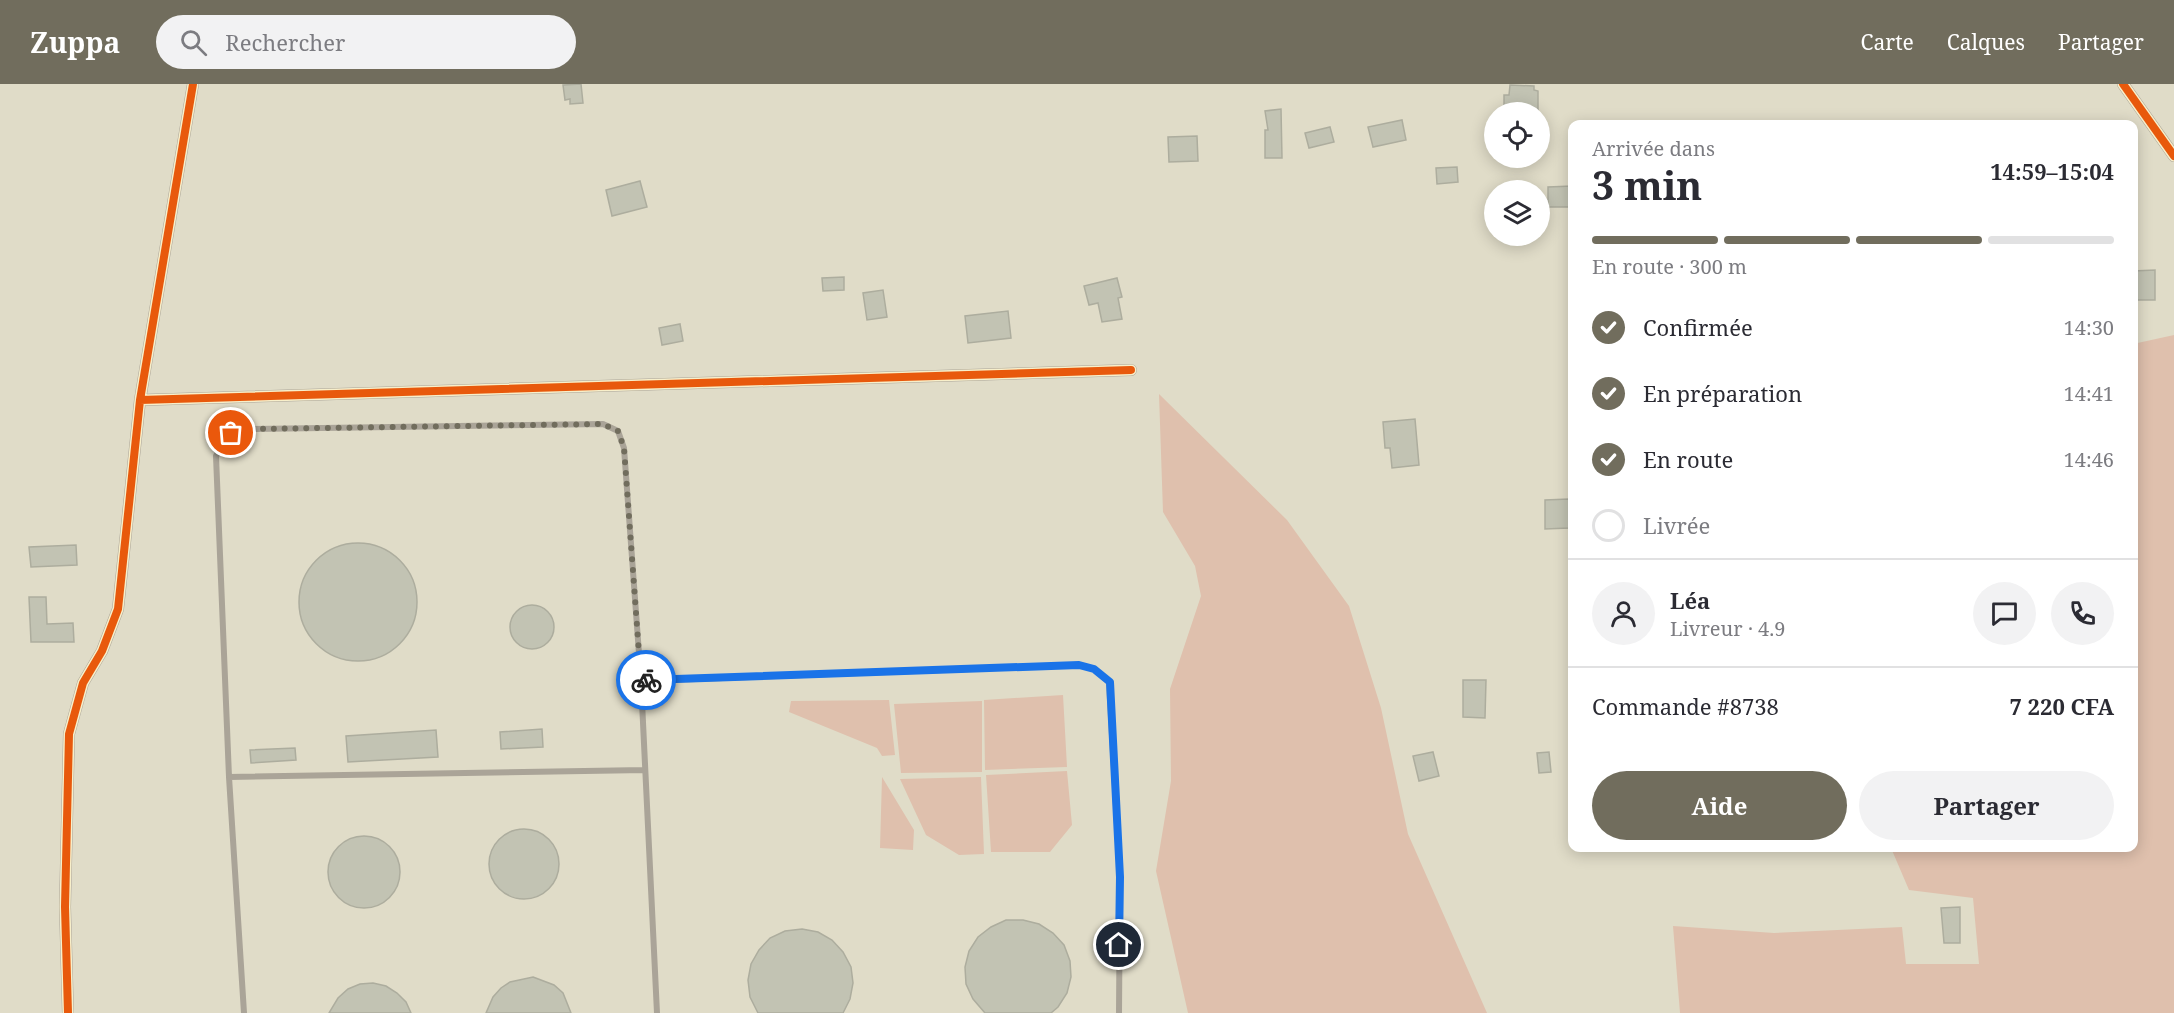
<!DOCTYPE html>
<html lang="fr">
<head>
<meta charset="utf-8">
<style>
	:root { --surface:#fff; --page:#f2f2f3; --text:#2b2b33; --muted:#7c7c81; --line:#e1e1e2; --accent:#716d5d }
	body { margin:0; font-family:"Noto Serif",serif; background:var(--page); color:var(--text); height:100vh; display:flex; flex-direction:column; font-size:22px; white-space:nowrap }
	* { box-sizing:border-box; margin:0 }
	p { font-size:20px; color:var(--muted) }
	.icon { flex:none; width:33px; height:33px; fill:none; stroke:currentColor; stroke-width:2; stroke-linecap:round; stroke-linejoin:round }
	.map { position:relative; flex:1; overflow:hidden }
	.details { position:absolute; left:1568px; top:36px; width:570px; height:732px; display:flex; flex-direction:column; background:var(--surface); border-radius:12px; box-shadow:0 3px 15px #0003 }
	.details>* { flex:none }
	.fabs { position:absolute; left:1484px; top:18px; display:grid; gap:12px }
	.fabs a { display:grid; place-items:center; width:66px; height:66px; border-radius:50%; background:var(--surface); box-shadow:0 3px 15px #0003; font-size:30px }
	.pin { position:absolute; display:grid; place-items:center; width:51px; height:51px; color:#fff; margin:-26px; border:3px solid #fff; border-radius:50%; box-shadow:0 2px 6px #0007 }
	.courier { position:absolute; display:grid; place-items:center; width:60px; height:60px; margin:-30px; border:4px solid #1a73e8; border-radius:50%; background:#fff; color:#222; box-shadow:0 2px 8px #0007 }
	.headline em { font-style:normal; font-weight:700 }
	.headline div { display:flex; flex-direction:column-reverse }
	.headline { display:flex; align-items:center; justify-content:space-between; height:102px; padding:0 24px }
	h1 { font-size:39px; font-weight:700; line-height:45px }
	.bar { display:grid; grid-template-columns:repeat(4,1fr); gap:9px 6px; align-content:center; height:72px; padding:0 24px }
	.bar i { height:8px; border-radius:4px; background:var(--line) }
	.bar .on { background:var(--accent) }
	.bar p { grid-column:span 4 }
	.line { display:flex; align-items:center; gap:15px; padding:0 24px; border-top:2px solid var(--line) }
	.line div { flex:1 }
	.round { display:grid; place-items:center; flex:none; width:63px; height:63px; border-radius:32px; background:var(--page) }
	ol { padding:0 24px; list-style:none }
	li { display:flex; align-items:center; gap:18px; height:66px }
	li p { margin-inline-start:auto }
	li .icon { padding:6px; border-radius:50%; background:var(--accent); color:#fff; stroke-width:4 }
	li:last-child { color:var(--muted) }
	li i { width:33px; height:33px; border:3px solid var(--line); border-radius:50% }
	.action { display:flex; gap:12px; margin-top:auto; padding:12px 24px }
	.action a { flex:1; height:69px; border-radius:36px; background:var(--accent); color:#fff; font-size:24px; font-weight:700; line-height:69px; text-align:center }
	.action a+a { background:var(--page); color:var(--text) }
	header { display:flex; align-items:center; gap:36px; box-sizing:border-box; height:84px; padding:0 30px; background:var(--accent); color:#fff }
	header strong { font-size:28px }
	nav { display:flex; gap:33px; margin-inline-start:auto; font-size:21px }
	.search { width:420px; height:54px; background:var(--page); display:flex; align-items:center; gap:15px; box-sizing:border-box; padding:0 21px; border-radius:33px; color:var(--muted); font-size:22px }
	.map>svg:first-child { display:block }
	.green { fill:#dfc0ad }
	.building { fill:#c2c3b3; stroke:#adad9e; stroke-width:1.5 }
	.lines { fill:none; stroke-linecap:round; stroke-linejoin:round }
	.service { stroke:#aaa498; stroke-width:6 }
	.minor { stroke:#aaa498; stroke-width:12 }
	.cycleway-casing { stroke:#f8efca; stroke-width:11 }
	.cycleway { stroke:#e8590c; stroke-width:8 }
	.done { stroke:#716d5d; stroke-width:6; stroke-dasharray:0 10.8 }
	.route { stroke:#1a73e8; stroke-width:8 }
</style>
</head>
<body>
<header>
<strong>Zuppa</strong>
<div class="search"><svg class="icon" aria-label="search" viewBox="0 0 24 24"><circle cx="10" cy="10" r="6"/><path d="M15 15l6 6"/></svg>Rechercher</div>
<nav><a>Carte</a><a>Calques</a><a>Partager</a></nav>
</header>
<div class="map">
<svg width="2174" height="929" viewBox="0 0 2174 929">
	<rect width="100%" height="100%" fill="#e0dcc8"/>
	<!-- green -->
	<path class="green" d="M 2174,251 L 2174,929 L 1680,929 L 1673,842 L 1774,849 L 1902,843 L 1906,880 L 1979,880 L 1973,814 L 1909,806 L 1891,764 L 2133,764 L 2133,260 Z
		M 1159,310 L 1287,436 L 1349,522 L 1381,624 L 1408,750 L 1487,929 L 1188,929 L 1156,787 L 1171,697 L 1170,605 L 1201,512 L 1195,482 L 1163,428 Z
		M 1063,611 L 1067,683 L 985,686 L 984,616 Z
		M 889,616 L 895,671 L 882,672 L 877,664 L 789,628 L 791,617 Z
		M 982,617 L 982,688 L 901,689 L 894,620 Z
		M 1067,687 L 1072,741 L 1050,768 L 991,768 L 986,691 Z
		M 882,693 L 914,746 L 913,766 L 880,764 Z
		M 981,693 L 984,770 L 959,771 L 926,751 L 900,695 Z"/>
	<!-- building -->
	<path class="building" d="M 581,0 L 583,19 L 570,20 L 570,15 L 565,16 L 563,1 Z
		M 1510,1 L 1534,2 L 1534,6 L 1538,7 L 1538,28 L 1504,28 L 1504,11 L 1509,11 Z
		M 1281,25 L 1282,74 L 1265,74 L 1265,46 L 1268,46 L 1265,27 Z
		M 1402,36 L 1406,56 L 1373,63 L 1368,43 Z
		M 1330,43 L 1334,58 L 1309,64 L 1305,49 Z
		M 1197,52 L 1198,77 L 1169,78 L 1168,53 Z
		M 1457,83 L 1458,98 L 1437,100 L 1436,84 Z
		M 640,97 L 647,123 L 612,132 L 606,106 Z
		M 1572,102 L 1572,123 L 1548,123 L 1548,103 Z
		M 2155,186 L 2155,216 L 2133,216 L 2133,187 Z
		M 844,193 L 844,206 L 823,207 L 822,194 Z
		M 1117,194 L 1122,213 L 1118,214 L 1122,235 L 1102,238 L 1098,219 L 1089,221 L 1084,202 Z
		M 883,206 L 887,233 L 867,236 L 863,209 Z
		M 1008,227 L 1011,254 L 968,259 L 965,232 Z
		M 680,240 L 683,257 L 662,261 L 659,244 Z
		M 1415,335 L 1419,381 L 1392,384 L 1390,364 L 1385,364 L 1383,338 Z
		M 1569,415 L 1569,444 L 1545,445 L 1545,416 Z
		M299 518a59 59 0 1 1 118 0a59 59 0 1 1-118 0Z
		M 76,461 L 77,481 L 31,483 L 29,463 Z
		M 29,513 L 46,513 L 47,540 L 73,539 L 74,558 L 31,558 Z
		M510 543a22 22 0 1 1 44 0a22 22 0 1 1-44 0Z
		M 1463,596 L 1486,596 L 1485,634 L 1463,633 Z
		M 542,645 L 543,663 L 501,665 L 500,648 Z
		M 436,646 L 438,673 L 348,678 L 346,652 Z
		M 295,664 L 296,676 L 251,679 L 250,666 Z
		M 1433,668 L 1439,692 L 1419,697 L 1413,672 Z
		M 1549,668 L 1551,688 L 1539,689 L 1537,669 Z
		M489 780a35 35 0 1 1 70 0a35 35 0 1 1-70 0Z
		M328 788a36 36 0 1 1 72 0a36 36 0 1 1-72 0Z
		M 1960,823 L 1960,859 L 1944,859 L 1941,824 Z
		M 1006,836 L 1023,836 L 1039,840 L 1053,849 L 1064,861 L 1070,877 L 1071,893 L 1067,909 L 1058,923 L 1051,929 L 985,929 L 973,915 L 966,900 L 965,883 L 969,867 L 978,853 L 991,843 Z
		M 802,845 L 818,848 L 832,856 L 843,868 L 851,883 L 853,899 L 850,915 L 843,929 L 758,929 L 750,913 L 748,896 L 751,880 L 759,866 L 770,854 L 785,847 Z
		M 533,893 L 554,901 L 563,909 L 571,929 L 486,929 L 493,913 L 501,904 L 510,898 Z
		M 373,899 L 386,902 L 397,909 L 406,918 L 411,929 L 329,929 L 338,914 L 348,905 L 360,900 Z"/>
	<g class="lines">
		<!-- service -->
		<path class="service" d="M 641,597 L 1079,581 L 1094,585 L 1109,598 L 1120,793 L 1119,929
			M 229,693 L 645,686
			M 244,929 L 229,693 L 216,372 L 231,349 L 254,345 L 603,340 L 618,347 L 624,364 L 641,597 L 657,929"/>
		<!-- minor -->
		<path class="minor" d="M 2123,0 L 2174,72
			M 140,316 L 1131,286
			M 68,929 L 65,823 L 69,650 L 83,599 L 102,567 L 118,525 L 140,316 L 193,0"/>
		<!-- cycleway casing -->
		<g class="cycleway-casing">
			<path id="cycleway" d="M 2123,0 L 2174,72
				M 140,316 L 1131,286
				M 68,929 L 65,823 L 69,650 L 83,599 L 102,567 L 118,525 L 140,316 L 193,0"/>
		</g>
		<!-- cycleway -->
		<use href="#cycleway" class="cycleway"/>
	</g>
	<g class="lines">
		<!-- done -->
		<path class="done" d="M 231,349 L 254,345 L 603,340 L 618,347 L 624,364 L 641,597 L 646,596"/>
		<!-- route -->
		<path class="route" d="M 646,596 L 1079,581 L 1094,585 L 1110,598 L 1120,793 L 1119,861"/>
	</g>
</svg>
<div class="fabs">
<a><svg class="icon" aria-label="locate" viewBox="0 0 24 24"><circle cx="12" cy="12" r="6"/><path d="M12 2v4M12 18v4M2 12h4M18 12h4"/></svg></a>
<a><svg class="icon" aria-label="layers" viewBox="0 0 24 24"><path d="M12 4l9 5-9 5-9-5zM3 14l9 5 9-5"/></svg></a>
</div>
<div class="pin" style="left:231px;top:349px;background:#ea580c"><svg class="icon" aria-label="bag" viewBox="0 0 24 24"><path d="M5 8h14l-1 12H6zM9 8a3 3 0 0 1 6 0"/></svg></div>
<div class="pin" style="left:1119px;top:861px;background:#1f2937"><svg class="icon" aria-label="home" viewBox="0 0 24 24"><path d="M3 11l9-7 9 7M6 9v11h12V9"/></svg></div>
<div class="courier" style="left:646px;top:596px"><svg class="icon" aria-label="bike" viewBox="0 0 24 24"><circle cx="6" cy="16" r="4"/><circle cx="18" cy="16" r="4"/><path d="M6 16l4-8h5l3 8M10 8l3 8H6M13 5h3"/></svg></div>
<section class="details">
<div class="headline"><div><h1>3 min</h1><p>Arrivée dans</p></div><em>14:59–15:04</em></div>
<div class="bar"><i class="on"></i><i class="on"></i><i class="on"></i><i></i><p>En route · 300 m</p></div>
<ol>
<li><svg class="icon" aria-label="check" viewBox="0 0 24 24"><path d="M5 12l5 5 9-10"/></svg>Confirmée<p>14:30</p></li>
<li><svg class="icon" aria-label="check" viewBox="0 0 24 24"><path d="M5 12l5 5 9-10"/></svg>En préparation<p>14:41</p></li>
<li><svg class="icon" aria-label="check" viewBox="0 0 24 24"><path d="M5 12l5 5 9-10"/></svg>En route<p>14:46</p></li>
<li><i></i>Livrée</li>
</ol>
<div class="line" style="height:108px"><a class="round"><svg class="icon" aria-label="person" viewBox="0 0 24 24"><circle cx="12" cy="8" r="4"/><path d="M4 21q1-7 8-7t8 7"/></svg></a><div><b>Léa</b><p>Livreur · 4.9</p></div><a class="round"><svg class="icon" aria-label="chat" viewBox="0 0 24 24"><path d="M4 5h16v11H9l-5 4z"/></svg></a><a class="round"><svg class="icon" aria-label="phone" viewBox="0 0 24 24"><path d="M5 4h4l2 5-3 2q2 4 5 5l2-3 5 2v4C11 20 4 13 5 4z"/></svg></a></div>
<div class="line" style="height:78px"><div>Commande #8738</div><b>7 220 CFA</b></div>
<div class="action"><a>Aide</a><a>Partager</a></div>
</section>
</div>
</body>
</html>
